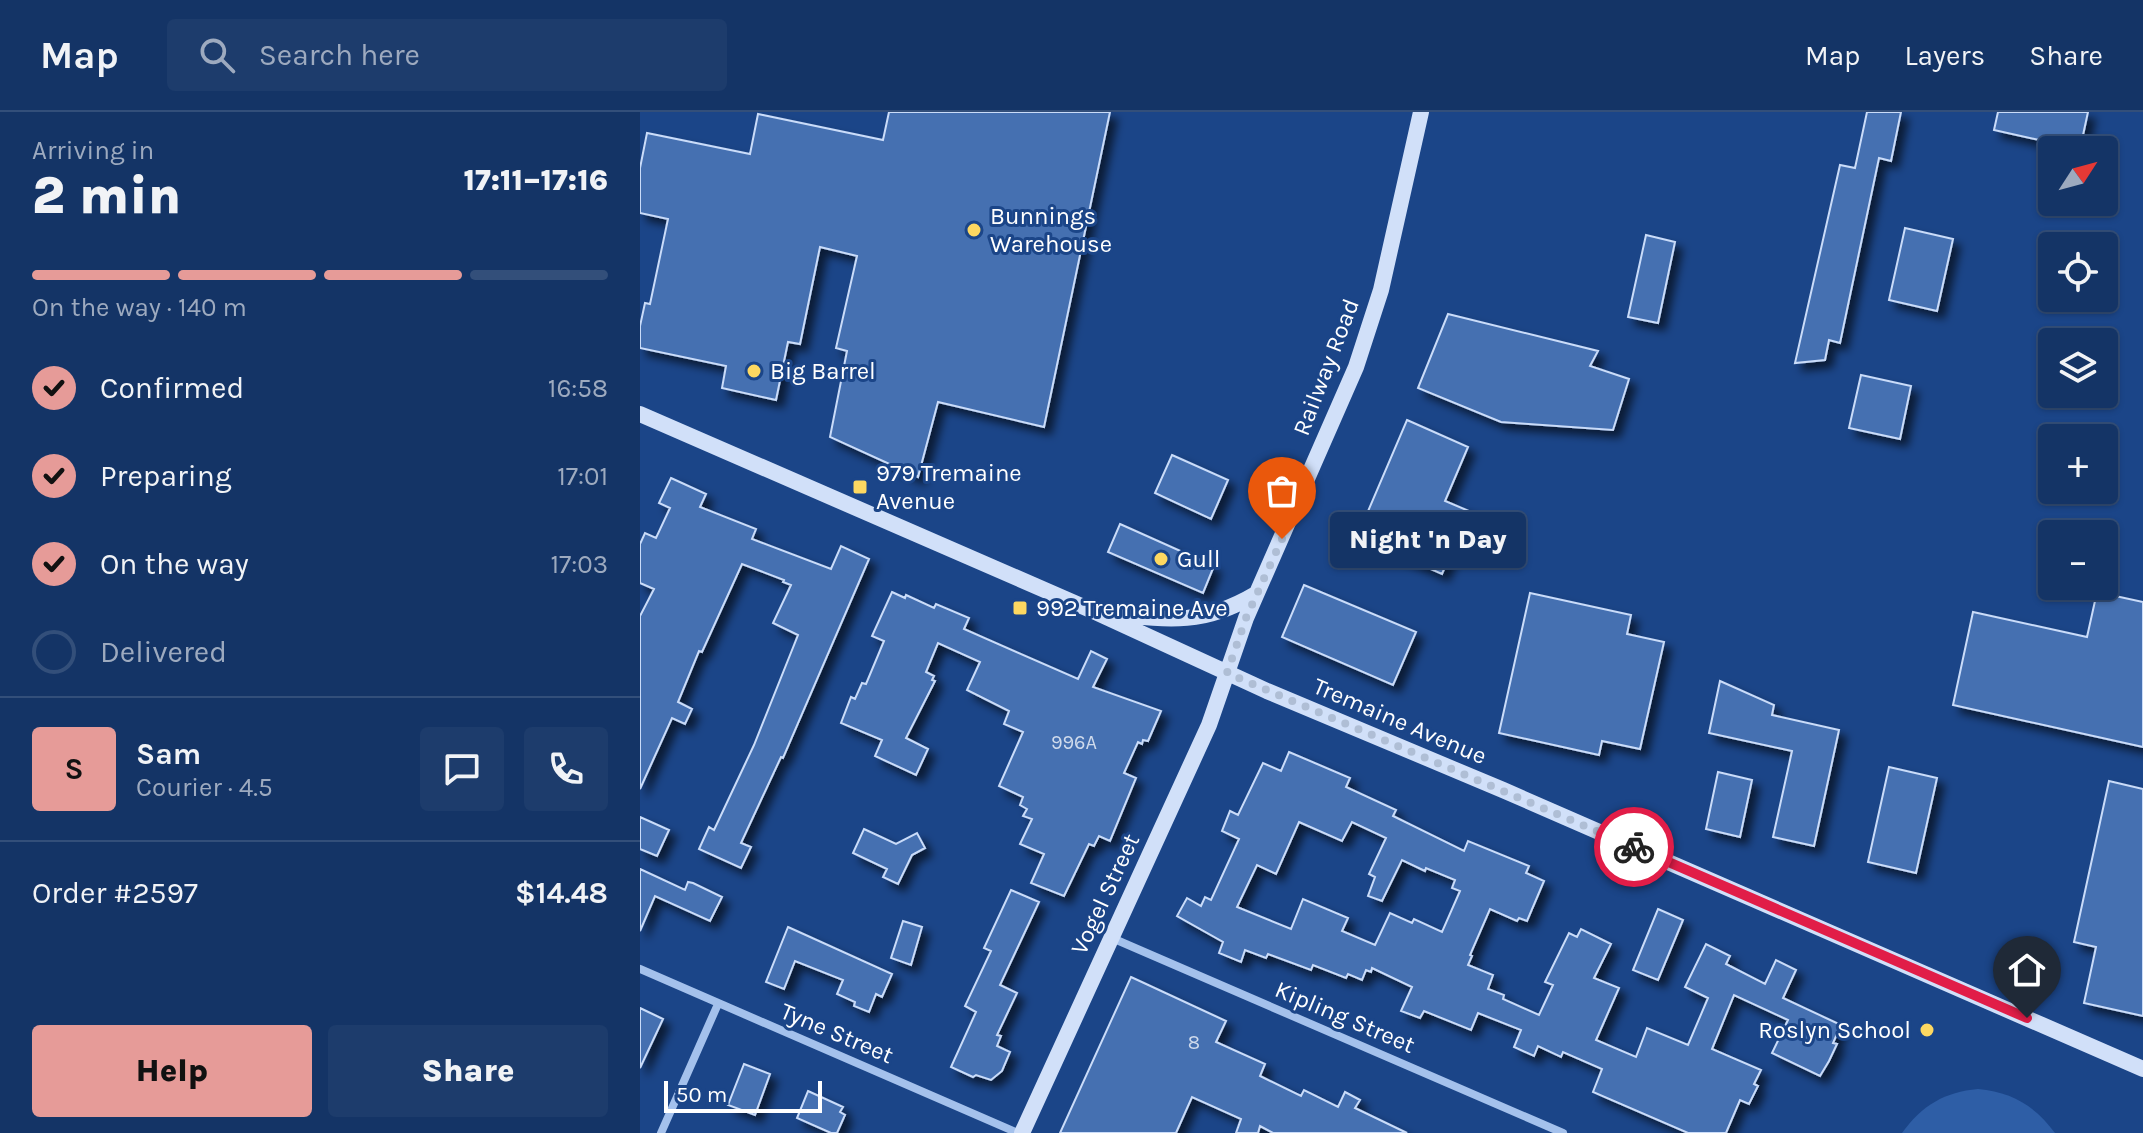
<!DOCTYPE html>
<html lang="en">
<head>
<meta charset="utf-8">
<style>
	:root { --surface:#143466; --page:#1d3c6c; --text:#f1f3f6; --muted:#9daabf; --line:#334f7a; --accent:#e69b98 }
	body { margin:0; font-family:Karla,sans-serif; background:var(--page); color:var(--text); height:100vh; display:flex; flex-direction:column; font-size:30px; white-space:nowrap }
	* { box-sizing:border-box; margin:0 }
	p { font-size:26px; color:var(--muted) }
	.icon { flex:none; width:44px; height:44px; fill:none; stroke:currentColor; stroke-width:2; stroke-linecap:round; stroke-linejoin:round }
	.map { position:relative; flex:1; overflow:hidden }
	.side { display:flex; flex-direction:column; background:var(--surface); width:640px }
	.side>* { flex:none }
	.needle { width:52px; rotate:54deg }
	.buttons { position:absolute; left:1398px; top:24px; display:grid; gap:16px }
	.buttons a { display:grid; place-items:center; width:80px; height:80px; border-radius:8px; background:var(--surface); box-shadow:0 2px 6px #0004,0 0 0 2px var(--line); font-size:40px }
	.scale { position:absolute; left:24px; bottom:20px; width:158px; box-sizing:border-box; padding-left:8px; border:4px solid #fff; border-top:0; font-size:22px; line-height:28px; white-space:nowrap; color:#fff; -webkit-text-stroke:6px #1b4588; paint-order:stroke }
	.pin { position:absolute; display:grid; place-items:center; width:68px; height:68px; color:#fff; margin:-82px -34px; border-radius:50% 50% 50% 0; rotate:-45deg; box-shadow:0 0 8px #0007 }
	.pin .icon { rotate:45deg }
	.courier { position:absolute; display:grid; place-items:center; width:80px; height:80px; margin:-40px; border:6px solid #e11d48; border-radius:50%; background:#fff; color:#222; box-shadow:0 2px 10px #0007 }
	.bubble { position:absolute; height:56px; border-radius:8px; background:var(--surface); box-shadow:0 2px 6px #0004,0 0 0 2px var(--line); font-size:26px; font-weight:800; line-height:56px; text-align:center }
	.summary em { font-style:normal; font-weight:800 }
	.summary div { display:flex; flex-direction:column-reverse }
	.summary { display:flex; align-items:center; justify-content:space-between; height:136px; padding:0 32px }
	h1 { font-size:52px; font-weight:800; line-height:60px }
	.bar { display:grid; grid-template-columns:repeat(4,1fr); gap:12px 8px; align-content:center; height:96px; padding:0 32px }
	.bar i { height:10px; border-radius:6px; background:var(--line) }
	.bar .current { background:var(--accent) }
	.bar p { grid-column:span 4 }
	.line { display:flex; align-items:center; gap:20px; padding:0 32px; border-top:2px solid var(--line) }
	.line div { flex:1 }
	.round { display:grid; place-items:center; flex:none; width:84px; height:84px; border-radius:8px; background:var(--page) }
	ol { padding:0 32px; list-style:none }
	li { display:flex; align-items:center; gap:24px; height:88px }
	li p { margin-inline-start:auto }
	li .icon { padding:8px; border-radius:50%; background:var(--accent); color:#111; stroke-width:4 }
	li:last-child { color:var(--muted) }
	li i { width:44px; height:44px; border:4px solid var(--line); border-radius:50% }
	.action { display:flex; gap:16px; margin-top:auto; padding:16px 32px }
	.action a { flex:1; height:92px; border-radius:8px; background:var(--accent); color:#111; font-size:32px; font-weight:800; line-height:92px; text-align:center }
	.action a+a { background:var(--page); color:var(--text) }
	header { display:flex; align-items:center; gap:48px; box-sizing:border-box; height:112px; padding:0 40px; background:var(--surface); border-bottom:2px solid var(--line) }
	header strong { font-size:38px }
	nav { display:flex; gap:44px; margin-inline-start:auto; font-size:28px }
	.search { width:560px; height:72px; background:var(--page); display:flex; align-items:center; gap:20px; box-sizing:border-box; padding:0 28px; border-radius:8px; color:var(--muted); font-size:30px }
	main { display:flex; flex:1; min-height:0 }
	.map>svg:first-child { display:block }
	.green { fill:#2e5ea6 }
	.building { fill:#446fb1; stroke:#cadcf9; stroke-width:2; fill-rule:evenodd; filter:url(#shadow) }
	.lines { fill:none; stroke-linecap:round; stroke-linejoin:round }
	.minor { stroke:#a4c1ec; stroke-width:8 }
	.secondary { stroke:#d1e0f9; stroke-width:16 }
	.done { stroke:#afbed5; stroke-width:8; stroke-dasharray:0 14.4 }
	.route { stroke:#e11d48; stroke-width:10 }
	.poi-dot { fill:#fdd861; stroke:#1b4588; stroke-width:3 }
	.labels { text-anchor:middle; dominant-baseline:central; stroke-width:6; stroke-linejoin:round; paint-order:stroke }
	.number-label { font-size:20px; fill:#d0dbec }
	.poi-label { font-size:24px; fill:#fff; stroke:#1b4588; text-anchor:start }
	.street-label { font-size:24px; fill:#fff; stroke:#1b4588 }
</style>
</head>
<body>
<header>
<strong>Map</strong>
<div class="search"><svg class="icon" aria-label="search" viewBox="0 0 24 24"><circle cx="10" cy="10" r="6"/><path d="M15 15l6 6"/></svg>Search here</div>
<nav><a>Map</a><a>Layers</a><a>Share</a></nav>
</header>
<main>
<section class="side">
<div class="summary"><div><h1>2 min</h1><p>Arriving in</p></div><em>17:11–17:16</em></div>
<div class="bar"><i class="current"></i><i class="current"></i><i class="current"></i><i></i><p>On the way · 140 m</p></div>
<ol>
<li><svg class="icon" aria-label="check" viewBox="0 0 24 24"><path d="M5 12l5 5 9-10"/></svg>Confirmed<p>16:58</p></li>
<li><svg class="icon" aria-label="check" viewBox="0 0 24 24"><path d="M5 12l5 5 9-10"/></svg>Preparing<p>17:01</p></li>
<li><svg class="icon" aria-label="check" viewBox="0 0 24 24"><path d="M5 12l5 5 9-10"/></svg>On the way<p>17:03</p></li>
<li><i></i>Delivered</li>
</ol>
<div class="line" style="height:144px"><b class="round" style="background:var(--accent);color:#111">S</b><div><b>Sam</b><p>Courier · 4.5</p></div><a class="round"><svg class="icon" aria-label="chat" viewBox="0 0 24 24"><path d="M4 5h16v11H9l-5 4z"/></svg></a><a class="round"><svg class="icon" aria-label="phone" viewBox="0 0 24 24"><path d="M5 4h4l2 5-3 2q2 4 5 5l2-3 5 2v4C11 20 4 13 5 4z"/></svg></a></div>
<div class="line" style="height:104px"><div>Order #2597</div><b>$14.48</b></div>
<div class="action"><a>Help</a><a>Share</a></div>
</section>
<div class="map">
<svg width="1503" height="1021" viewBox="0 0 1503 1021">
	<defs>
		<filter id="shadow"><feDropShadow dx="7" dy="7" stdDeviation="4" flood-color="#0009"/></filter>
	</defs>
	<rect width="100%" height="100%" fill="#1b4588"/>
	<!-- green -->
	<path class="green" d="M 1338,977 C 1372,980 1395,994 1415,1021 L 1262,1021 C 1282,993 1305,980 1338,977 Z"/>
	<!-- building -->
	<path class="building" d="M 249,0 L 470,0 L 404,315 L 298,290 L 278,365 L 190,325 L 207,239 L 196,236 L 217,144 L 180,135 L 160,232 L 148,230 L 136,288 L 82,276 L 86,254 L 0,236 L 0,214 L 5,191 L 10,192 L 28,107 L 0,101 L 0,56 L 7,21 L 110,42 L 118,2 L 243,28 Z
		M 1227,0 L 1261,0 L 1251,49 L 1239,46 L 1200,231 L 1189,228 L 1185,248 L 1155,251 L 1200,53 L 1215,56 Z
		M 1358,0 L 1448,0 L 1440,37 L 1354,18 Z
		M 1265,116 L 1313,127 L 1297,199 L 1249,188 Z
		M 1006,123 L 1035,130 L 1018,211 L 988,205 Z
		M 808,202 L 958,239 L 950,254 L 989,267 L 973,318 L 861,310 L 778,276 Z
		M 1221,263 L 1271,274 L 1260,327 L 1209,316 Z
		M 767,308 L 828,335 L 805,389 L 829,399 L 802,462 L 717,425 Z
		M 532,343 L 588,368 L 571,407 L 515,381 Z
		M 31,366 L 66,382 L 60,395 L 116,417 L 112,427 L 191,457 L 201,434 L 229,447 L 143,646 L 141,645 L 101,731 L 111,735 L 101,756 L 59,737 L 69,715 L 74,718 L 114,633 L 158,523 L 133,511 L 151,473 L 143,470 L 144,468 L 102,452 L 62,540 L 59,539 L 38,590 L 52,597 L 45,612 L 32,606 L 0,677 L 0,504 L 14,477 L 0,471 L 0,432 L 5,421 L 16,426 L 30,396 L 19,391 Z
		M 480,412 L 574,454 L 563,481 L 468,440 Z
		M 664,473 L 776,520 L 753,573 L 642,525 Z
		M 252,480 L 265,486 L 266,483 L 294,496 L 296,492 L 329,506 L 324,517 L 438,567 L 451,539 L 467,547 L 453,575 L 521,599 L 508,629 L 503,628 L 502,632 L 498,630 L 484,661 L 496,666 L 470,729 L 459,724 L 454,734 L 449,732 L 424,784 L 391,771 L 404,742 L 380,732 L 392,707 L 383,704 L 387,697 L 380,693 L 383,685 L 359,674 L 383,620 L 364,612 L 369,599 L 327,578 L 340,550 L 298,531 L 286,560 L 294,564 L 292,568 L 295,569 L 266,626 L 288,637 L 276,663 L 235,644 L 242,628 L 201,611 L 211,585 L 215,587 L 222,571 L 226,572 L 244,529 L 232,524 Z
		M 1457,480 L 1503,490 L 1503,635 L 1313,593 L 1333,500 L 1447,525 Z
		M 890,481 L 991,503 L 987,522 L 1024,530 L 1000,637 L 962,629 L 959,643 L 859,621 Z
		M 1080,569 L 1134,593 L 1132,603 L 1199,618 L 1174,734 L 1133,725 L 1152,639 L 1069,621 Z
		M 649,640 L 710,666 L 706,675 L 756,698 L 753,704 L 824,739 L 828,729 L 889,754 L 886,761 L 904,769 L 887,809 L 879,806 L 877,809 L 850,797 L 830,843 L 832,844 L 828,853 L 853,863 L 848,877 L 864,883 L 863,887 L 899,903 L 913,873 L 905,870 L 929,821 L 937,825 L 941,817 L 971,832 L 954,866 L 979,876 L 956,928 L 996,945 L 1007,916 L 1048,933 L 1068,886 L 1045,875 L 1066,832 L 1090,844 L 1086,852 L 1125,872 L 1136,848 L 1156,858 L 1143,886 L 1201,913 L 1193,931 L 1197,932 L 1189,949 L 1180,964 L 1132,941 L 1148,908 L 1094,883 L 1072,937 L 1121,958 L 1114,972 L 1118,974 L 1109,992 L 1100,988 L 1086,1021 L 1048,1021 L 953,980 L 962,957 L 923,940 L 921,945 L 898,934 L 894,944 L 874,935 L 881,918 L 838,901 L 831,918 L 784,899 L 780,906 L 761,899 L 772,875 L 732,856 L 731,860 L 726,858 L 722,868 L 708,862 L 706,866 L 673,853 L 671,858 L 628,842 L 626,846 L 605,838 L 601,850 L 579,841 L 583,830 L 537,804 L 547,786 L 561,794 L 565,785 L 571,788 L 599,727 L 582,719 L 590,699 L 598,703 L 623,651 L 641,659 ZM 659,710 L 702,729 L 712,710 L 746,726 L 729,762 L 735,765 L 728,784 L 742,789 L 762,748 L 785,759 L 786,756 L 815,768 L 812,776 L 820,779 L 802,820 L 774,807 L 772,811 L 750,801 L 735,833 L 702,819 L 708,806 L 663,787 L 651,817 L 597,795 L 617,753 L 636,762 Z
		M 1249,655 L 1297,666 L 1276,761 L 1228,750 Z
		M 1078,660 L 1112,668 L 1100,725 L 1066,717 Z
		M 1469,669 L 1503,677 L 1503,904 L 1444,891 L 1456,835 L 1434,830 Z
		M 0,705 L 29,718 L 17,744 L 0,737 Z
		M 224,717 L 256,732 L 277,721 L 285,736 L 272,743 L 258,772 L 243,765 L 247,757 L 213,741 Z
		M 0,757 L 45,778 L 48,770 L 53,771 L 82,785 L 70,809 L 15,784 L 0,819 Z
		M 371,778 L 399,790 L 360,873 L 377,881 L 357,923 L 361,924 L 357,934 L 370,940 L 362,959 L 351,968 L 336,963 L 333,965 L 311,955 L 336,900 L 325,894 L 351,839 L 344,836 Z
		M 1018,797 L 1043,808 L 1018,868 L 993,858 Z
		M 263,809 L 282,815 L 271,853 L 251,846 Z
		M 148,815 L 252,862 L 242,885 L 236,882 L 229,900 L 214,894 L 215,890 L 197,882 L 203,868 L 155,849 L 144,877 L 126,870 Z
		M 491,865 L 586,909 L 576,930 L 625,952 L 620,964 L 661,984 L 664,978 L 698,995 L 705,980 L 720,988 L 715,996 L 767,1021 L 633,1021 L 620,1014 L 618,1021 L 596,1021 L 601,1007 L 552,985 L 536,1021 L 420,1021 Z
		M 0,896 L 23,907 L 0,956 Z
		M 104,952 L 130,962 L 115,1003 L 88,993 Z
		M 168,979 L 203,995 L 200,1000 L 205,1003 L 197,1021 L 191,1021 L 157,1006 Z"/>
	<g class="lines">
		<!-- minor -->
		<path class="minor" d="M 472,826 L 923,1021
			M 0,857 L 378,1021
			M 21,1021 L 78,892"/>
		<!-- secondary -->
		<path class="secondary" d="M 0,302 L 453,499 L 627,579 L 863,678 L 1503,957
			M 468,501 C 527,508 562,514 616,482
			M 382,1021 L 569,613 L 606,506 L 716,255 L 741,178 L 781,0"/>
	</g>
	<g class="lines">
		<!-- done -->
		<path class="done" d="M 642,427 L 606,506 L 587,561 L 994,735"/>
		<!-- route -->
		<path class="route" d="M 994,735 L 1387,906"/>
	</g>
	<!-- markers -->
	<g class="poi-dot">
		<circle cx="334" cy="118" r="8"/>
		<circle cx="114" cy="259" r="8"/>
		<rect x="212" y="367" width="16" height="16" rx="4"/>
		<circle cx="521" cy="447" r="8"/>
		<rect x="372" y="488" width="16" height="16" rx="4"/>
		<circle cx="1287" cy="918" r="8"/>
	</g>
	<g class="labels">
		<!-- number labels -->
		<g class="number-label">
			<text x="434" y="630">996A</text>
			<text x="554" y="930">8</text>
		</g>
		<!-- poi labels -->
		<g class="poi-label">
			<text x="350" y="104">Bunnings<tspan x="350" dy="28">Warehouse</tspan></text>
			<text x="130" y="259">Big Barrel</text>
			<text x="236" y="361">979 Tremaine<tspan x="236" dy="28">Avenue</tspan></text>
			<text x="537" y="447">Gull</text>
			<text x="396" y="496">992 Tremaine Ave</text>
			<text x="1271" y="918" text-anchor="end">Roslyn School</text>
		</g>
		<!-- street labels -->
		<g class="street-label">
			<text transform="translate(686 255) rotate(-69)">Railway Road</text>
			<text transform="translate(760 609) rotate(23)">Tremaine Avenue</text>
			<text transform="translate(465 782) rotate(-65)">Vogel Street</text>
			<text transform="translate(705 905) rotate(23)">Kipling Street</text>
			<text transform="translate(197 921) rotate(23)">Tyne Street</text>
		</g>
	</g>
</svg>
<div class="buttons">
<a><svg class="needle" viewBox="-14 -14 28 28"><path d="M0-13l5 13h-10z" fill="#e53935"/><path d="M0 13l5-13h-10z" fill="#9daabf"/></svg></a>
<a><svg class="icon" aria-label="locate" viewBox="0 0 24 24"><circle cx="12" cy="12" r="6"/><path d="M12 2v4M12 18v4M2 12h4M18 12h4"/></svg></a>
<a><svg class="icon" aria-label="layers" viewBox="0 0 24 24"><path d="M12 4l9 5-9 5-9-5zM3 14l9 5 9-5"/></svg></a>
<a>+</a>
<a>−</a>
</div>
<div class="scale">50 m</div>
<div class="pin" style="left:642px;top:427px;background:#ea580c"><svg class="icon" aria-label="bag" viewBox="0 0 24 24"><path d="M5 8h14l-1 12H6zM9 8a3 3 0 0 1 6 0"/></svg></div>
<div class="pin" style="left:1387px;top:906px;background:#1f2937"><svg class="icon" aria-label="home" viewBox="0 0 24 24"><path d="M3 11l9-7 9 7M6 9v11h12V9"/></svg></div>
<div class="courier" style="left:994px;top:735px"><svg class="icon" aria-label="bike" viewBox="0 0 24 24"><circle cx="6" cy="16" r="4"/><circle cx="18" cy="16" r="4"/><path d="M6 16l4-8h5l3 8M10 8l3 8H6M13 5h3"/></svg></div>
<div class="bubble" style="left:690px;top:400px;width:196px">Night 'n Day</div>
</div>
</main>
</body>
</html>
